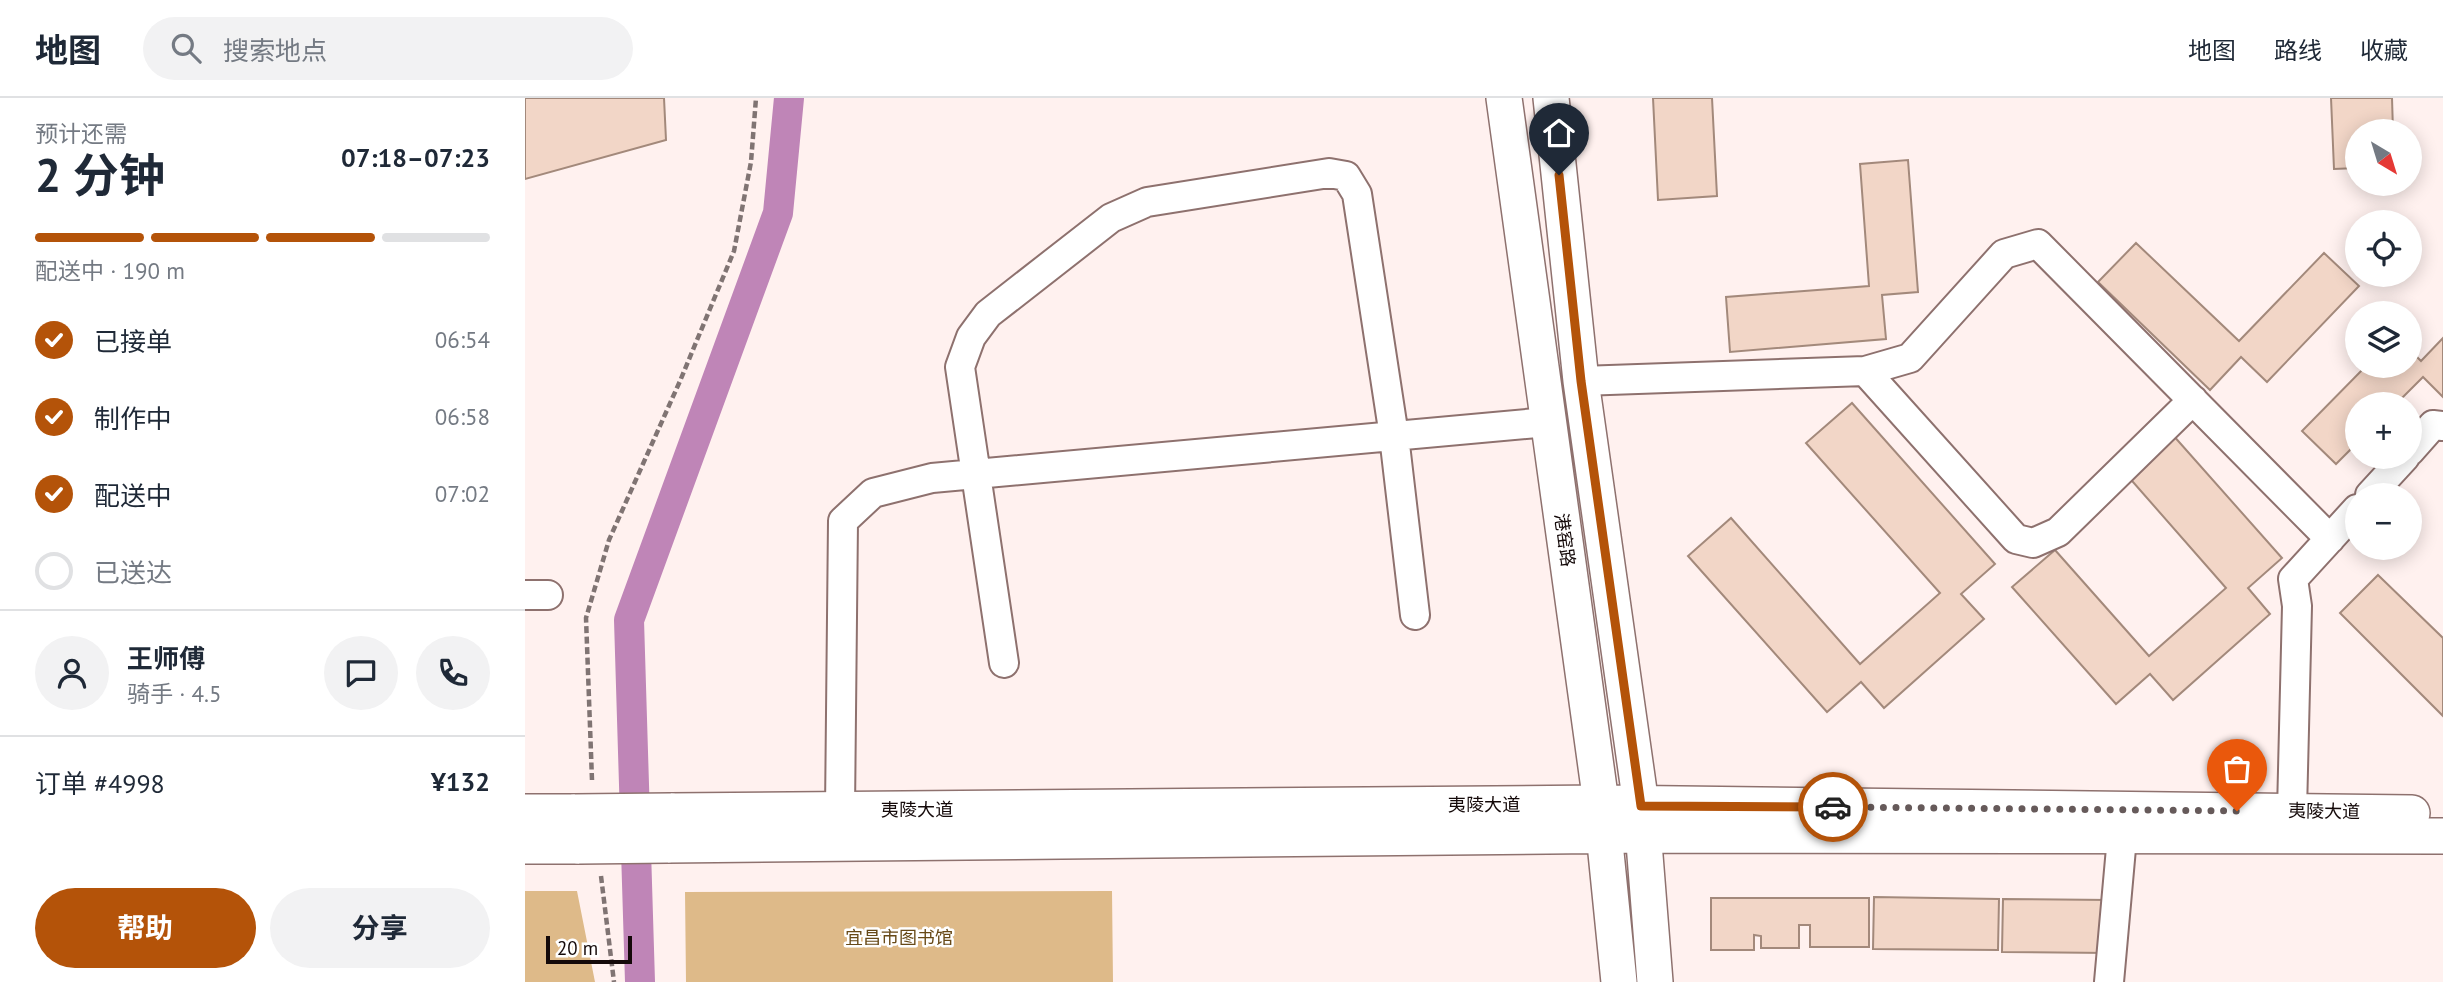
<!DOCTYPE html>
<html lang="zh">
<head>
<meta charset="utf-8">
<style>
	:root { --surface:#fff; --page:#f2f2f3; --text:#1f2937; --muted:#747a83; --line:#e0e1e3; --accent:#b45309 }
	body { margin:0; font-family:"PT Sans","Noto Sans SC",sans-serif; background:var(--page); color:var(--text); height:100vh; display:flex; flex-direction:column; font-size:26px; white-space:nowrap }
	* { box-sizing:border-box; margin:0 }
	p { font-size:23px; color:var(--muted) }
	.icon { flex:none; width:38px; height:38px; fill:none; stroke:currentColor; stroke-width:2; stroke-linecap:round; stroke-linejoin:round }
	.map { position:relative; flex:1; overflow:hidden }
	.details { display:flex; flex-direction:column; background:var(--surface); width:525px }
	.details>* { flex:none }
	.needle { width:46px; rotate:142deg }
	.buttons { position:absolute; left:1820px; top:21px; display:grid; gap:14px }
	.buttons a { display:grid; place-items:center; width:77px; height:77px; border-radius:50%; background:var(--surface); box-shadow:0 4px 18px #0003; font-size:35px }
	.scale { position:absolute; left:21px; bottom:18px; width:86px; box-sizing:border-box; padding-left:7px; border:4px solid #140909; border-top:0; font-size:19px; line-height:24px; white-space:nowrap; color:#140909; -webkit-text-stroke:5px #fff; paint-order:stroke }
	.pin { position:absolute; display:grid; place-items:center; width:60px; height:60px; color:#fff; margin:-72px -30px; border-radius:50% 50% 50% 0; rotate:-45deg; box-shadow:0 0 7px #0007 }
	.pin .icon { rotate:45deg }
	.courier { position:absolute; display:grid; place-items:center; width:70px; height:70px; margin:-35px; border:5px solid #b45309; border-radius:50%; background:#fff; color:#222; box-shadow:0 2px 9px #0007 }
	.summary em { font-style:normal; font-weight:700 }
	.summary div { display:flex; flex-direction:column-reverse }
	.summary { display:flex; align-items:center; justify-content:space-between; height:119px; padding:0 35px }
	h1 { font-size:46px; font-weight:700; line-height:52px }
	.bar { display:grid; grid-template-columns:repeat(4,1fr); gap:10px 7px; align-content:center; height:84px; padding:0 35px }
	.bar i { height:9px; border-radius:5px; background:var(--line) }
	.bar .selected { background:var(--accent) }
	.bar p { grid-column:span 4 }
	.line { display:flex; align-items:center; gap:18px; padding:0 35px; border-top:2px solid var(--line) }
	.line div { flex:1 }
	.round { display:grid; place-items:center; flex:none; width:74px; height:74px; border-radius:37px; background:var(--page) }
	ol { padding:0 35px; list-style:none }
	li { display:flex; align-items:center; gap:21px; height:77px }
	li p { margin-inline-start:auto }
	li .icon { padding:7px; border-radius:50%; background:var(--accent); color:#fff; stroke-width:4 }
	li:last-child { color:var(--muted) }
	li i { width:38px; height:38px; border:4px solid var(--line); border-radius:50% }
	.cta { display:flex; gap:14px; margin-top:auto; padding:14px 35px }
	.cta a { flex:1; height:80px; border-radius:42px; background:var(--accent); color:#fff; font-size:28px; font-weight:700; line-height:80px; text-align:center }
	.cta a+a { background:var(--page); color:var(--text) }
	header { display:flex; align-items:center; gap:42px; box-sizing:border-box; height:98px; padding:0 35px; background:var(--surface); border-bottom:2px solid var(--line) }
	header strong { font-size:33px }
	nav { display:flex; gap:38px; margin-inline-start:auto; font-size:24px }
	.search { width:490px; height:63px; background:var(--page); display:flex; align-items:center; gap:18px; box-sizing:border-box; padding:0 24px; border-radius:38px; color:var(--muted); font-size:26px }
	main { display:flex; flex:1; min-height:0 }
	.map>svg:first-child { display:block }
	.green { fill:#deba89 }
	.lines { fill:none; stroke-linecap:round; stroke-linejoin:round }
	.canal { stroke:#bf85b7; stroke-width:30 }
	.building { fill:#f2d6c7; stroke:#a3897b; stroke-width:2 }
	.minor-casing { stroke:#8e716e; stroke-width:32 }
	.major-casing { stroke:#8e716e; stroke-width:38 }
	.path { stroke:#807473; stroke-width:4.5; stroke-dasharray:7 3.5; stroke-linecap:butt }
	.minor { stroke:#fff; stroke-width:28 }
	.major { stroke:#fff; stroke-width:35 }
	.major-bridge-casing { stroke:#8e716e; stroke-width:38; stroke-linecap:butt }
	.major-bridge { stroke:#fff; stroke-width:35 }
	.done { stroke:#665a5a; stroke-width:7; stroke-dasharray:0 12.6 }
	.route { stroke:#b45309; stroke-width:9 }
	.labels { text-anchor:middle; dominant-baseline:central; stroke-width:5; stroke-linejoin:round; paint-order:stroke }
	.street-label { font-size:18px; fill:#140909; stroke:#fff }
	.park-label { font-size:18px; fill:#674917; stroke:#fff }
</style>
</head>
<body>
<header>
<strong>地图</strong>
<div class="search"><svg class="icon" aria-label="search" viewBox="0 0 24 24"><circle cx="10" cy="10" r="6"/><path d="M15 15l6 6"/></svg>搜索地点</div>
<nav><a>地图</a><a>路线</a><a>收藏</a></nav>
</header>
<main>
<section class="details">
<div class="summary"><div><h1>2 分钟</h1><p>预计还需</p></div><em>07:18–07:23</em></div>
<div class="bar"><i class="selected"></i><i class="selected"></i><i class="selected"></i><i></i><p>配送中 · 190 m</p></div>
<ol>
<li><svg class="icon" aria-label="check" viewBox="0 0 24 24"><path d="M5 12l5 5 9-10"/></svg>已接单<p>06:54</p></li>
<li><svg class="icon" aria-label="check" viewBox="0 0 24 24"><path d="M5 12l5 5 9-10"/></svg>制作中<p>06:58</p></li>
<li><svg class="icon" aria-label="check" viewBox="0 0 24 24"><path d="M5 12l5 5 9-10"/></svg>配送中<p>07:02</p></li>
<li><i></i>已送达</li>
</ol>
<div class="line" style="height:126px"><a class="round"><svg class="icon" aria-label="person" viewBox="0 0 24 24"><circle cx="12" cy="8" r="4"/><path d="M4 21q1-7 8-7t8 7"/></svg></a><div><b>王师傅</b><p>骑手 · 4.5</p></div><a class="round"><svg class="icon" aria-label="chat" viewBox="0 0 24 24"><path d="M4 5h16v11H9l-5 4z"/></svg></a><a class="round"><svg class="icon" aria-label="phone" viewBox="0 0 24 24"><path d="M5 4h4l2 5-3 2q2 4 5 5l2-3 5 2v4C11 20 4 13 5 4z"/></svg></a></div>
<div class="line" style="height:91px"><div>订单 #4998</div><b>¥132</b></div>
<div class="cta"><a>帮助</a><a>分享</a></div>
</section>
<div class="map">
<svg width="1918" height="884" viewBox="0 0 1918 884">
	<rect width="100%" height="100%" fill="#fff1ef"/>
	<!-- green -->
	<path class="green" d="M 0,793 L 52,793 L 70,884 L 0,884 Z
		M 587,793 L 588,884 L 161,884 L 160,794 Z"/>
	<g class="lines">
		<!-- canal -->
		<path class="canal" d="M 115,884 L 104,522 L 253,115 L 264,0"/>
	</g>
	<!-- building -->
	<path class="building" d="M 0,0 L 139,0 L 141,42 L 0,81 Z
		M 1128,0 L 1187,0 L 1192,98 L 1133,102 Z
		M 1806,0 L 1867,0 L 1868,33 L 1832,33 L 1832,70 L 1809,71 Z
		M 1383,62 L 1393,194 L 1357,197 L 1361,241 L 1205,254 L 1201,199 L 1344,188 L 1335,66 Z
		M 1611,145 L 1714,243 L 1799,155 L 1834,188 L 1742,284 L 1716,259 L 1685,292 L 1573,184 Z
		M 1918,240 L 1918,299 L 1898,279 L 1871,306 L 1832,306 L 1832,345 L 1811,366 L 1777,333 L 1841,268 L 1885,268 L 1885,252 L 1896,263 Z
		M 1327,305 L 1470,466 L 1436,496 L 1459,521 L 1359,610 L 1336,584 L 1302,614 L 1163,458 L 1206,420 L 1335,566 L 1415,495 L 1281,345 Z
		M 1647,336 L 1757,460 L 1723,490 L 1745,516 L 1648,602 L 1625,576 L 1591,606 L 1487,489 L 1530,452 L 1624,558 L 1701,490 L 1601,376 Z
		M 1853,477 L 1918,540 L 1918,618 L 1815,515 Z
		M 1349,799 L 1474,801 L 1473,852 L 1348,851 Z
		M 1186,800 L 1344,800 L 1344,849 L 1285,849 L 1285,827 L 1274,827 L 1274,850 L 1236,850 L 1236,838 L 1229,837 L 1229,852 L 1186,852 Z
		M 1478,801 L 1585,802 L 1584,855 L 1477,854 Z"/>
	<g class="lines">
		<!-- minor casing -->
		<g class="minor-casing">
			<path id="minor" d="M 1340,273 L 1491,441 L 1508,445 L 1533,434 L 1668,302
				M 1056,283 L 1340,273 L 1385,260 L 1479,156 L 1513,146 L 1805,441
				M 1885,353 L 1908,327 L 1918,328
				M 1845,397 L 1880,359
				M 0,497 L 23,497
				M 479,565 L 435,269 L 446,239 L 463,216 L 586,120 L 622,104 L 804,75 L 821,78 L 832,96 L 869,338 L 890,517
				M 315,712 L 318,423 L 348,395 L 407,380 L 1023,324
				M 1767,713 L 1772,508 L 1768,481 L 1832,411
				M 1584,884 L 1597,739"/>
		</g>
		<!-- major casing -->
		<g class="major-casing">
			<path id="major" d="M 979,0 L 1076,705 L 1094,884
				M 1026,0 L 1056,283 L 1116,707 L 1130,884
				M 146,713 L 1076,705 L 1887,715
				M 0,714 L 50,714
				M 143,747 L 1117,737 L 1918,738
				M 0,748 L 54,748"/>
		</g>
		<!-- path -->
		<path class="path" d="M 67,682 L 61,520 L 84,442 L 155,283 L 209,153 L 226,64 L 231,0
			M 76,778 L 89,884"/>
		<!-- minor -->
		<use href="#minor" class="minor"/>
		<!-- major -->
		<use href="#major" class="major"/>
		<!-- major-bridge casing -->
		<g class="major-bridge-casing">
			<path id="major-bridge" d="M 50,714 L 146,713
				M 54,748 L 143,747"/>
		</g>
		<!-- major-bridge -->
		<use href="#major-bridge" class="major-bridge"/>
	</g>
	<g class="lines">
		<!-- done -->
		<path class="done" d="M 1308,709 L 1712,713"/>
		<!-- route -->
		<path class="route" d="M 1034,77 L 1056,283 L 1116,708 L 1308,709"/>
	</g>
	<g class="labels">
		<!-- street labels -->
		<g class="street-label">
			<text transform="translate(1040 442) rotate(82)">港窑路</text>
			<text x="959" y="706">夷陵大道</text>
			<text x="392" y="711">夷陵大道</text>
			<text transform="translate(1799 713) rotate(1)">夷陵大道</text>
		</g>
		<!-- park labels -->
		<g class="park-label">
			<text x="374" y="839">宜昌市图书馆</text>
		</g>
	</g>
</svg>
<div class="buttons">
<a><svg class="needle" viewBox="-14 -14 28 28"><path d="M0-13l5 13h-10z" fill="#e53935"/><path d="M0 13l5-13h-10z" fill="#747a83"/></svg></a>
<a><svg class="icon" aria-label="locate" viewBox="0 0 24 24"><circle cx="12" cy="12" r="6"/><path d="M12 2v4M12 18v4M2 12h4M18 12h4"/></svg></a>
<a><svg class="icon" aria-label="layers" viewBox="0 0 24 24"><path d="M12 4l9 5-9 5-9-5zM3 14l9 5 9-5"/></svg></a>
<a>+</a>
<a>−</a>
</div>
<div class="scale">20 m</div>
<div class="pin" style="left:1712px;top:713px;background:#ea580c"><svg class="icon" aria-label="bag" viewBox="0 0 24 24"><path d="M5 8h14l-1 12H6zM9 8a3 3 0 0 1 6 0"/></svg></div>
<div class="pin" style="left:1034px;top:77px;background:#1f2937"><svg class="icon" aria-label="home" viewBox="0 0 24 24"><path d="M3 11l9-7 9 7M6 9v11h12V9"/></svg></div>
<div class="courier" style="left:1308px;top:709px"><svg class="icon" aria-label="car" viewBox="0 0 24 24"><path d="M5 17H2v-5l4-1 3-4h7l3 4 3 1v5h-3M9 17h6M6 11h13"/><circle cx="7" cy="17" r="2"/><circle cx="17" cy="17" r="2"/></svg></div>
</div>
</main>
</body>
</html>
